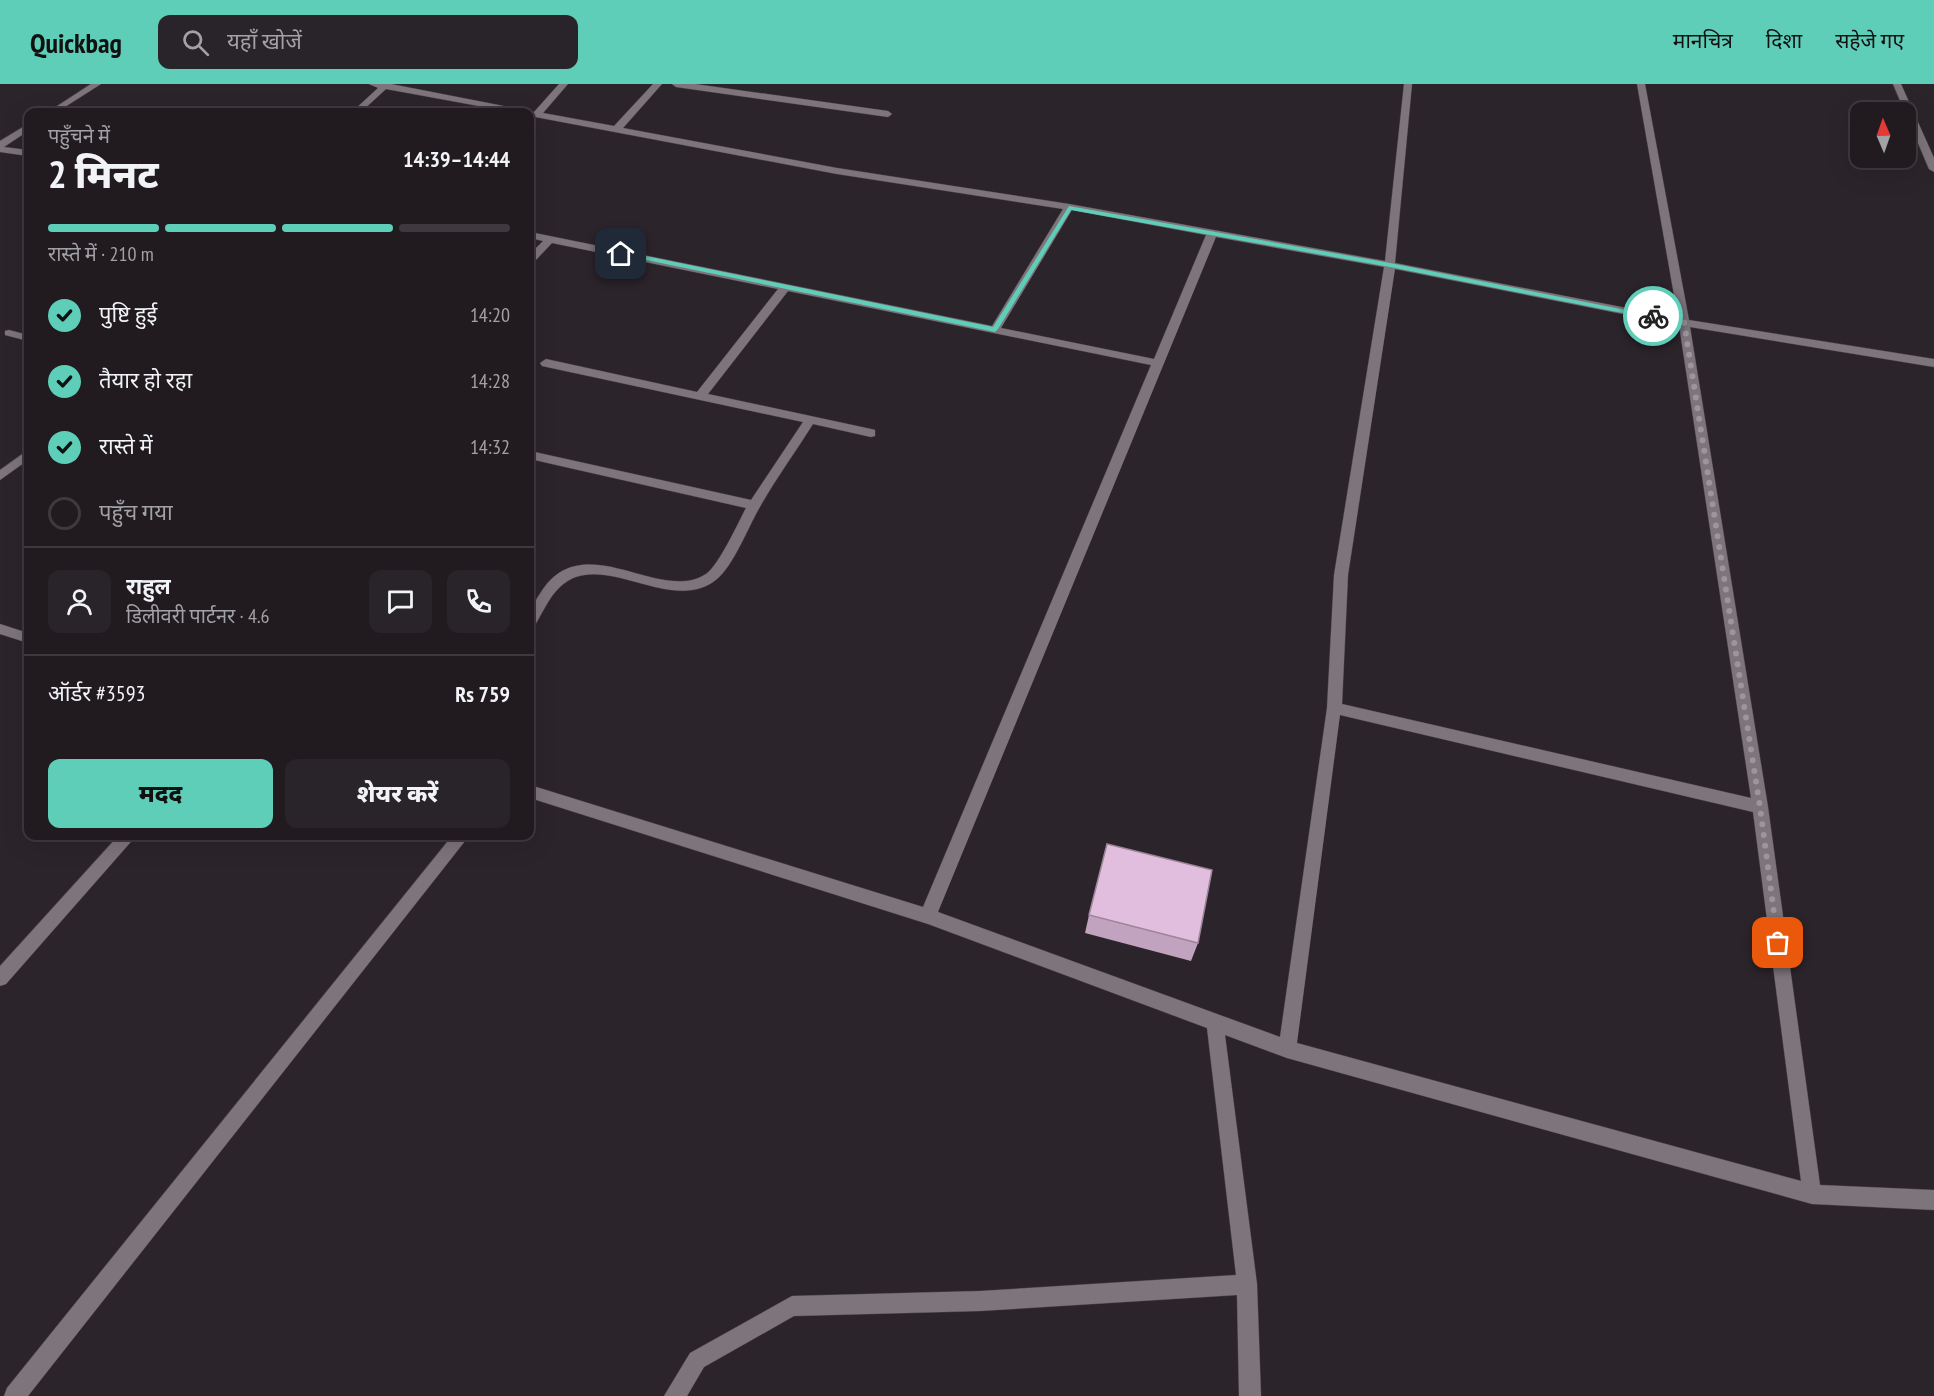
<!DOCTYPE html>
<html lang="hi">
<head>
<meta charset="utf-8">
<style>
	:root { --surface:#211b20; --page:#292429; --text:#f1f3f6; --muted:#a2a1a5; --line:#3e393e; --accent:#5eceb8 }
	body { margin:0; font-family:"PT Sans Narrow","Noto Sans Devanagari",sans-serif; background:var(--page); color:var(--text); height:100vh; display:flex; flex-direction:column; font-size:22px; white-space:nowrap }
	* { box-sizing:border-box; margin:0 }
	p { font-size:20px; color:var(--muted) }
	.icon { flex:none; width:33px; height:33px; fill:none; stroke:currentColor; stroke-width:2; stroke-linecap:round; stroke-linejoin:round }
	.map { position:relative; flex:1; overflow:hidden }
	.details { position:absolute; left:24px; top:24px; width:510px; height:732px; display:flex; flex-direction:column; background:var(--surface); border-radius:12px; box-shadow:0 6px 24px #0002,0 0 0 2px var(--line) }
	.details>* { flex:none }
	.needle { width:39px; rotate:358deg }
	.controls { position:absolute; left:1850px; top:18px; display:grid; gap:12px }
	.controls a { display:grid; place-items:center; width:66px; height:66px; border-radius:12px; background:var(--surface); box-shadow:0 6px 24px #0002,0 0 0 2px var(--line); font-size:30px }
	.pin { position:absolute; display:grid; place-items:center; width:51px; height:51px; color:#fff; margin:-26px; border-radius:12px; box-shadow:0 3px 9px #0006 }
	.courier { position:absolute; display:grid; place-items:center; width:60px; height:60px; margin:-30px; border:4px solid #5eceb8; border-radius:50%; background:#fff; color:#222; box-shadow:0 2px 8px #0007 }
	.headline em { font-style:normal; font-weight:800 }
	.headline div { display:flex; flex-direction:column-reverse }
	.headline { display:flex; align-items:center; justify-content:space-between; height:102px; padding:0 24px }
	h1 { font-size:39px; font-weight:800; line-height:45px }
	.bar { display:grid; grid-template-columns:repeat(4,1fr); gap:9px 6px; align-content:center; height:72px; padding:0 24px }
	.bar i { height:8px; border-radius:4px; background:var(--line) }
	.bar .on { background:var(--accent) }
	.bar p { grid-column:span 4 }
	.line { display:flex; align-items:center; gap:15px; padding:0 24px; border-top:2px solid var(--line) }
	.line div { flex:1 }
	.round { display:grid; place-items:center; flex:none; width:63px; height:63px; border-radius:12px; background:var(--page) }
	ol { padding:0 24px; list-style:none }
	li { display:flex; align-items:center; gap:18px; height:66px }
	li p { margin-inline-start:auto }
	li .icon { padding:6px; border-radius:50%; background:var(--accent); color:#111; stroke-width:4 }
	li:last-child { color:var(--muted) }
	li i { width:33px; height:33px; border:3px solid var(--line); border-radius:50% }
	.action { display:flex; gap:12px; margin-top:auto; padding:12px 24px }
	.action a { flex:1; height:69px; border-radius:12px; background:var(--accent); color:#111; font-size:24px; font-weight:800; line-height:69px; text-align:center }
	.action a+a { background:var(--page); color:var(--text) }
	header { display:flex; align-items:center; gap:36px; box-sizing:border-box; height:84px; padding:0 30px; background:var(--accent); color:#111 }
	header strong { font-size:28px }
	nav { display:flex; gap:33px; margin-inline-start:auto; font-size:21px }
	.search { width:420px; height:54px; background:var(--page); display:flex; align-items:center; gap:15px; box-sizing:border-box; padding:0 21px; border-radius:12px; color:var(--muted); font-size:22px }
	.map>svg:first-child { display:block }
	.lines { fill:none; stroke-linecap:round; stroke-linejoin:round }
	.minor-casing { stroke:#474147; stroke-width:1 }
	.minor { fill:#7d747c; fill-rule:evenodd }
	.wall { fill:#c2a3bf }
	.building { fill:#e1bede; stroke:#9e859b; stroke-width:1.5 }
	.route { fill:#5eceb8 }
	.done { stroke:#9c969b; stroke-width:6; stroke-dasharray:0 10.8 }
</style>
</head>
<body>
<header>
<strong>Quickbag</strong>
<div class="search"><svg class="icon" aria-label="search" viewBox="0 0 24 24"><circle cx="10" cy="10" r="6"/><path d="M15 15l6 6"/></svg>यहाँ खोजें</div>
<nav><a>मानचित्र</a><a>दिशा</a><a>सहेजे गए</a></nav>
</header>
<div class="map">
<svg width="1934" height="1312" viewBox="0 0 1934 1312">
	<rect width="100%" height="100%" fill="#2c242b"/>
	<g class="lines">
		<!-- minor casing -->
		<g class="minor-casing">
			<path id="minor" d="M 91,0 L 101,0 L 57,28 L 48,28 Z
				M 369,0 L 391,0 L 534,28 L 559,0 L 568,0 L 543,29 L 614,42 L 653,0 L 662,0 L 623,44 L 837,84 L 1069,120 L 1385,177 L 1404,0 L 1412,0 L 1395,179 L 1678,234 L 1637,0 L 1645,0 L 1689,236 L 1934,275 L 1934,283 L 1690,243 L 1768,723 L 1820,1101 L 1934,1106 L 1934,1126 L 1812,1120 L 1287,974 L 1225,951 L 1257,1200 L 1261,1312 L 1239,1312 L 1237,1211 L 980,1227 L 794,1232 L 704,1283 L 687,1312 L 664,1312 L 690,1269 L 792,1212 L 980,1207 L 1236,1191 L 1207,944 L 928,840 L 530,714 L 530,701 L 923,823 L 1151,281 L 788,207 L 708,310 L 871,345 L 875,346 L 875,352 L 871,353 L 813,340 C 796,367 777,393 761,421 C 749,441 734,481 717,495 C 672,533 601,463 560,503 C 549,513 543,528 535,541 L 530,542 C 530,526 534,518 543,505 C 586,444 660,520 706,490 C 719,481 738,439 746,424 L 530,375 L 530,367 L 751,416 L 803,338 L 542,282 L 540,279 L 546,275 L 697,308 L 778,205 L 552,159 L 534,178 L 530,179 L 530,170 L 543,157 L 530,154 L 530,148 L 992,242 L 1063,125 L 837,90 L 530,32 L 530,28 L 511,28 L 386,5 L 361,28 L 352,28 L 378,4 ZM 1072,126 L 1206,151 L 1154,275 L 1001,244 ZM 1216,153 L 1384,183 L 1334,491 L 1327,624 L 1280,953 L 938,828 ZM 1395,185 L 1679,241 L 1751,714 L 1342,620 L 1348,491 ZM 1340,631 L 1753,728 L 1801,1097 L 1297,959 Z
				M 672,0 L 695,0 L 888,27 L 892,30 L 888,33 L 676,3 Z
				M 1893,0 L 1901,0 L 1934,74 L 1934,88 L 1929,85 Z
				M 28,40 L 28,47 L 4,63 L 28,66 L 28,72 L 0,68 L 0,57 Z
				M 9,246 L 28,251 L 28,257 L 5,251 L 5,247 Z
				M 28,366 L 28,376 L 0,396 L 0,386 Z
				M 0,540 L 28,549 L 28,559 L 0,550 Z
				M 118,752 L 136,752 L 6,900 L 0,902 L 0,882 Z
				M 452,752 L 469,752 L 28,1312 L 4,1312 L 7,1304 Z"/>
		</g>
		<!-- minor -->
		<use href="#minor" class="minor"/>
	</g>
	<!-- wall -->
	<path class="wall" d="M 1089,831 L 1198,859 L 1191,877 L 1085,849 Z"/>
	<!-- building -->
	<path class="building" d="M 1107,760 L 1212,786 L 1198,859 L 1089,831 Z"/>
	<!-- route -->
	<path class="route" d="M 1069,122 L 1390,179 L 1656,232 L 1653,235 L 1390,183 L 1071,126 L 998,245 L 995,248 L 617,170 L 621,167 L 993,243 Z"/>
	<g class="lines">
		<!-- done -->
		<path class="done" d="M 1653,232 L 1684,238 L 1760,723 L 1778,859"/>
	</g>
</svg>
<div class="controls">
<a><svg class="needle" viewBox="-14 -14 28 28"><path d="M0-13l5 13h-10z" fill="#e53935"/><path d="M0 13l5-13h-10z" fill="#a2a1a5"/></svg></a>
</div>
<div class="pin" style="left:1778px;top:859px;background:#ea580c"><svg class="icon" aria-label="bag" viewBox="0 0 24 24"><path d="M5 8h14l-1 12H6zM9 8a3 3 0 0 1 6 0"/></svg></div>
<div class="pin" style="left:621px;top:170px;background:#1f2937"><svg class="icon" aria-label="home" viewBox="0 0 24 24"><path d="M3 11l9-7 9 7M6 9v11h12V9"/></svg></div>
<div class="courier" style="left:1653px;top:232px"><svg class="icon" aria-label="bike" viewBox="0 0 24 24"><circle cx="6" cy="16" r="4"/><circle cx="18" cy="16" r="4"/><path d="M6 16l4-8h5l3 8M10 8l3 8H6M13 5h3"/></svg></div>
<section class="details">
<div class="headline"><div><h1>2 मिनट</h1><p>पहुँचने में</p></div><em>14:39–14:44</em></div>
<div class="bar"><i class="on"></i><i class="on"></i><i class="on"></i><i></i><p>रास्ते में · 210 m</p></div>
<ol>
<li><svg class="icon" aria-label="check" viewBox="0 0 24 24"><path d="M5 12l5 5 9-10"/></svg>पुष्टि हुई<p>14:20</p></li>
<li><svg class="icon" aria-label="check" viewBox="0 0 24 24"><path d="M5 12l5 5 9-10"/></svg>तैयार हो रहा<p>14:28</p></li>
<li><svg class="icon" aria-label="check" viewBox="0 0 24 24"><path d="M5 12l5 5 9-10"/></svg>रास्ते में<p>14:32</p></li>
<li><i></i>पहुँच गया</li>
</ol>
<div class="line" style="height:108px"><a class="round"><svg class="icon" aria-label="person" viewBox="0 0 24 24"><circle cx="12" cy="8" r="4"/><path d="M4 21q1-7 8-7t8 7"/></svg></a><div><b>राहुल</b><p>डिलीवरी पार्टनर · 4.6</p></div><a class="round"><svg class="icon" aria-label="chat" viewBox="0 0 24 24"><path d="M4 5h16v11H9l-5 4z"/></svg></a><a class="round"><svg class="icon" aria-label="phone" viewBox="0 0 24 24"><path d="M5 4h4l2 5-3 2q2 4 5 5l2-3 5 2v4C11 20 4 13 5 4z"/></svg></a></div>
<div class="line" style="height:78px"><div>ऑर्डर #3593</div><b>Rs 759</b></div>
<div class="action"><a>मदद</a><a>शेयर करें</a></div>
</section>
</div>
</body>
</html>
